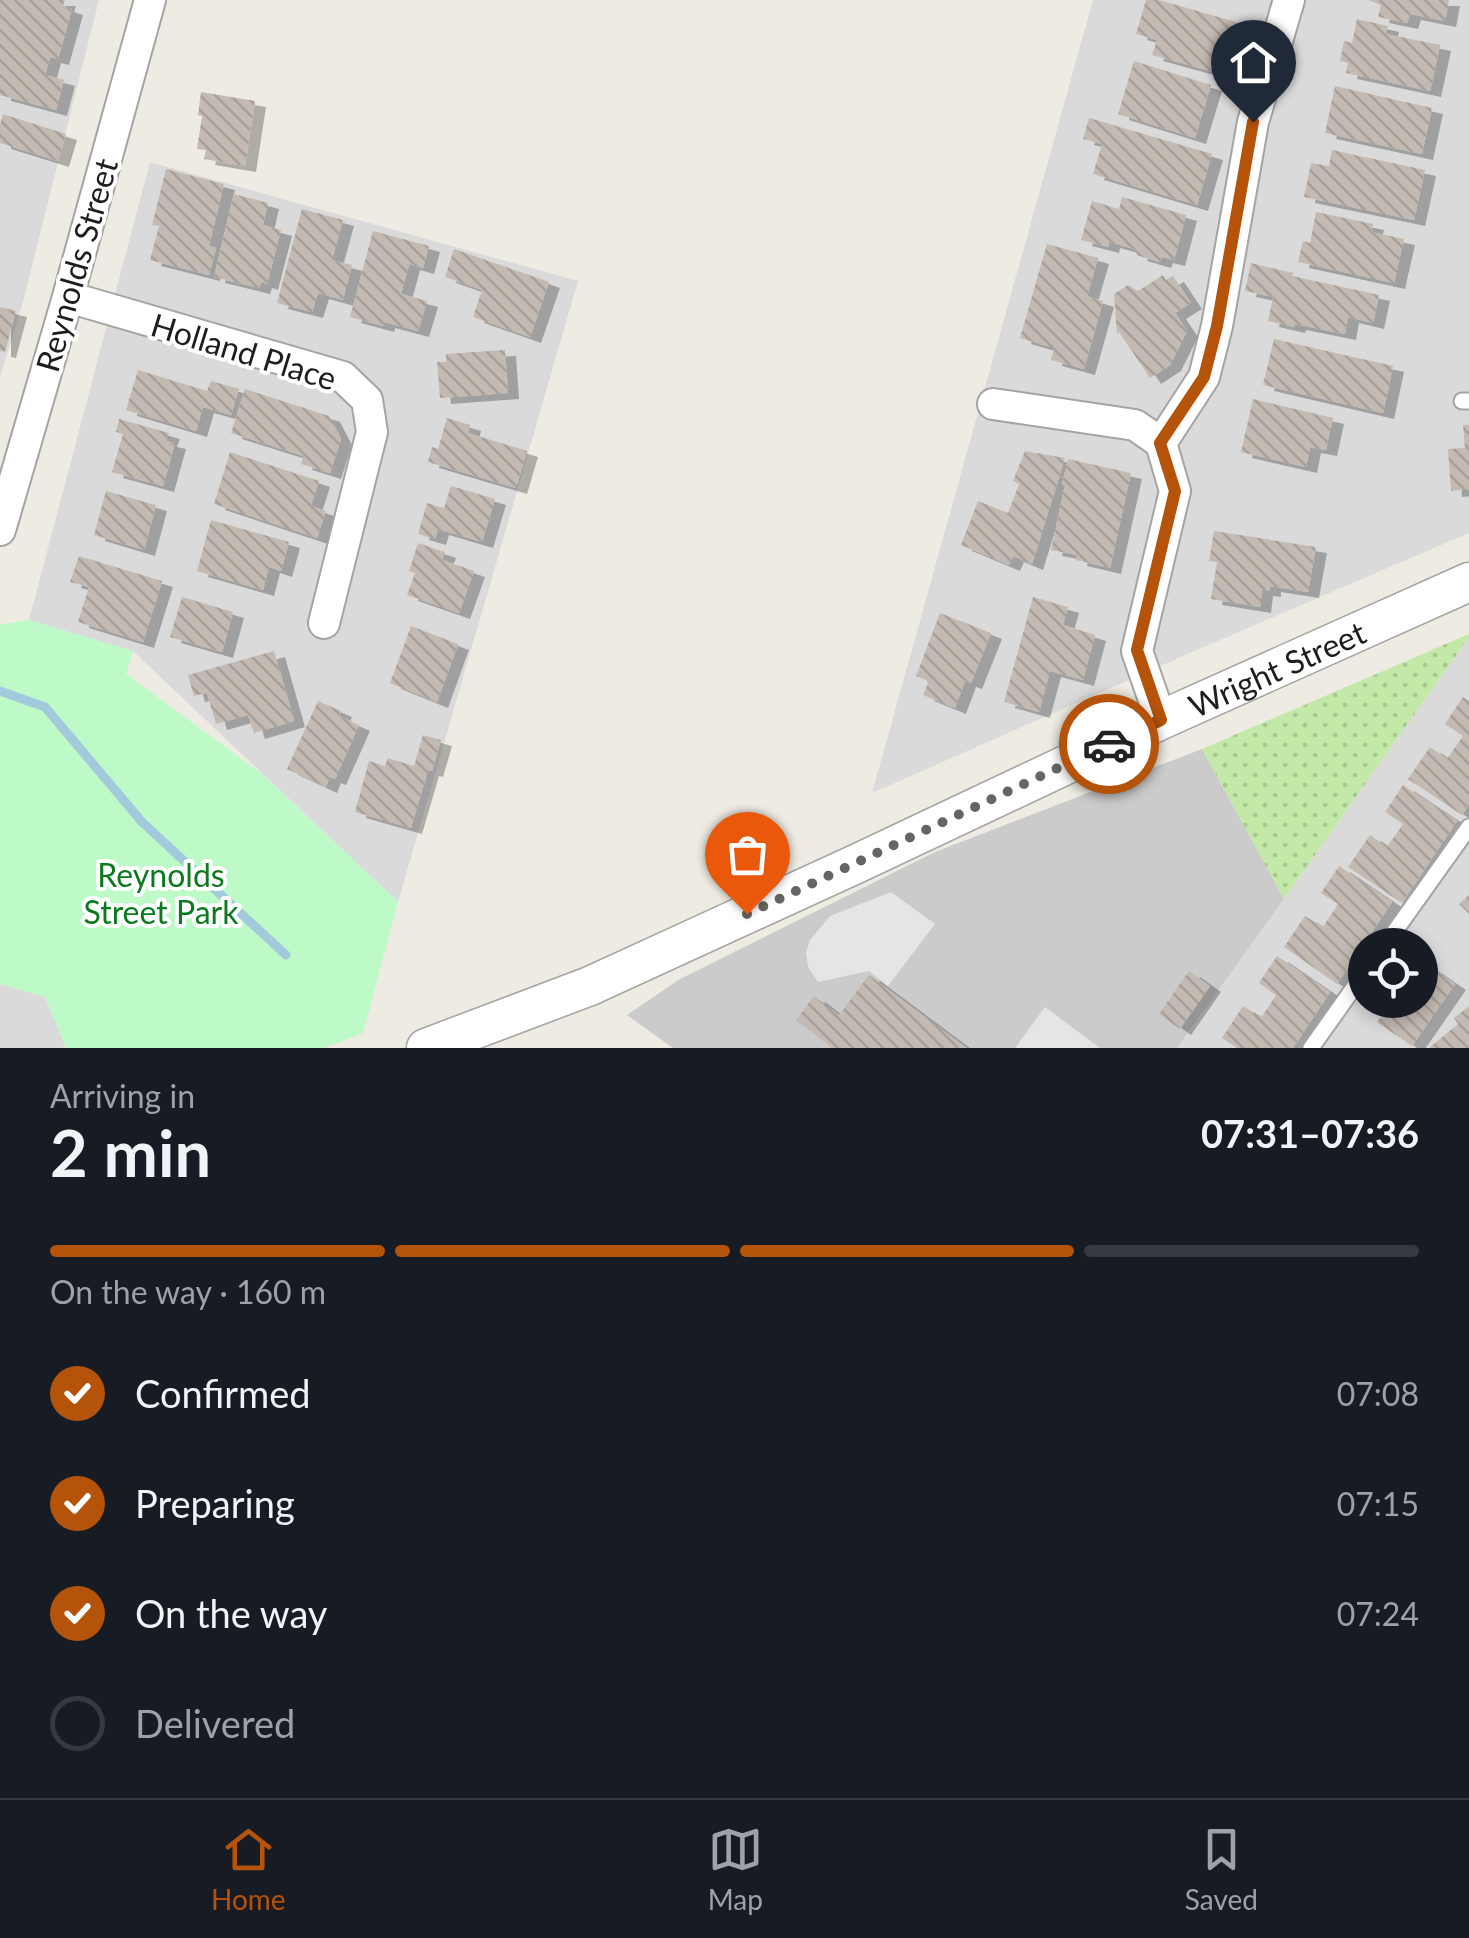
<!DOCTYPE html>
<html lang="en">
<head>
<meta charset="utf-8">
<style>
	:root { --surface:#171b24; --page:#242831; --text:#f1f3f6; --muted:#9ea1a6; --line:#363941; --accent:#b45309 }
	body { margin:0; font-family:Lato,sans-serif; background:var(--page); color:var(--text); height:100vh; display:flex; flex-direction:column; font-size:38px; white-space:nowrap }
	* { box-sizing:border-box; margin:0 }
	p { font-size:32px; color:var(--muted) }
	.icon { flex:none; width:55px; height:55px; fill:none; stroke:currentColor; stroke-width:2; stroke-linecap:round; stroke-linejoin:round }
	.map { position:relative; height:1048px; overflow:hidden }
	.panel { display:flex; flex-direction:column; background:var(--surface); flex:1 }
	.panel>* { flex:none }
	.fabs { position:absolute; left:1348px; top:928px; display:grid; gap:20px }
	.fabs a { display:grid; place-items:center; width:90px; height:90px; border-radius:50%; background:var(--surface); box-shadow:0 5px 15px #0003; font-size:50px }
	.pin { position:absolute; display:grid; place-items:center; width:85px; height:85px; color:#fff; margin:-102px -42px; border-radius:50% 50% 50% 0; rotate:-45deg; box-shadow:0 0 10px #0007 }
	.pin .icon { rotate:45deg }
	.courier { position:absolute; display:grid; place-items:center; width:100px; height:100px; margin:-50px; border:8px solid #b45309; border-radius:50%; background:#fff; color:#222; box-shadow:0 2px 12px #0007 }
	.overview em { font-style:normal; font-weight:700 }
	.overview div { display:flex; flex-direction:column-reverse }
	.overview { display:flex; align-items:center; justify-content:space-between; height:170px; padding:0 50px }
	h1 { font-size:65px; font-weight:700; line-height:75px }
	.bar { display:grid; grid-template-columns:repeat(4,1fr); gap:15px 10px; align-content:center; height:120px; padding:0 50px }
	.bar i { height:12px; border-radius:8px; background:var(--line) }
	.bar .on { background:var(--accent) }
	.bar p { grid-column:span 4 }
	ol { padding:0 50px; list-style:none }
	li { display:flex; align-items:center; gap:30px; height:110px }
	li p { margin-inline-start:auto }
	li .icon { padding:10px; border-radius:50%; background:var(--accent); color:#fff; stroke-width:4 }
	li:last-child { color:var(--muted) }
	li i { width:55px; height:55px; border:5px solid var(--line); border-radius:50% }
	.tab-bar { display:flex; justify-content:space-around; align-items:center; height:140px; border-top:2px solid var(--line); background:var(--surface); font-size:28px; color:var(--muted) }
	.tab-bar a { display:grid; justify-items:center; gap:5px }
	.tab-bar .on { color:var(--accent) }
	.map>svg:first-child { display:block }
	.residential { fill:#dbdada; fill-rule:evenodd }
	.religious { fill:#cbcbcb }
	.grass { fill:url(#grass-dots) }
	.park { fill:#bef9c8 }
	.parking { fill:#e5e5e5 }
	.lines { fill:none; stroke-linecap:round; stroke-linejoin:round }
	.stream { stroke:#a2cadc; stroke-width:9 }
	.building { fill:url(#building-back-hatch); filter:url(#shadow) }
	.service-casing { stroke:#a4a4a4; stroke-width:19 }
	.minor-casing { stroke:#a4a4a4; stroke-width:34 }
	.tertiary-casing { stroke:#a4a4a4; stroke-width:41 }
	.service { stroke:#fff; stroke-width:15 }
	.minor { stroke:#fff; stroke-width:30 }
	.tertiary { stroke:#fff; stroke-width:38 }
	.done { stroke:#666562; stroke-width:10; stroke-dasharray:0 18 }
	.route { stroke:#b45309; stroke-width:12 }
	.labels { text-anchor:middle; dominant-baseline:central; stroke-width:8; stroke-linejoin:round; paint-order:stroke }
	.street-label { font-size:32px; fill:#1d1d1d; stroke:#fff }
	.park-label { font-size:32px; fill:#0b7a1e; stroke:#fff }
</style>
</head>
<body>
<div class="map">
<svg width="1469" height="1048" viewBox="0 0 1469 1048">
	<defs>
		<pattern id="grass-dots" width="8" height="8" patternUnits="userSpaceOnUse" patternTransform="scale(2.5)"><rect width="8" height="8" fill="#c2e9a7"/><path d="M2 2h.1M6 6h.1" fill="none" stroke="#a6c78f" stroke-width="1.8" stroke-linecap="round"/></pattern>
		<pattern id="building-back-hatch" width="6" height="6" patternUnits="userSpaceOnUse" patternTransform="scale(2.5)"><rect width="6" height="6" fill="#c3bab2"/><path d="M-1 5l2 2M0 0l6 6M5-1l2 2" fill="none" stroke="#a79f99"/></pattern>
		<filter id="shadow"><feDropShadow dx="11" dy="6" stdDeviation="0" flood-color="#0004"/></filter>
	</defs>
	<rect width="100%" height="100%" fill="#eeebe2"/>
	<!-- residential -->
	<path class="residential" d="M 0,0 L 99,0 L 24,298 L 0,378 Z
		M 1093,0 L 1469,0 L 1469,533 L 1199,649 L 872,793 Z
		M 150,162 L 578,281 L 398,902 L 133,651 L 29,620 Z
		M 1469,637 L 1469,1048 L 1177,1048 L 1284,899 ZM 1365,945 L 1420,945 L 1420,1000 L 1365,1000 Z
		M 0,984 L 45,997 L 66,1048 L 0,1048 Z"/>
	<!-- religious -->
	<path class="religious" d="M 1202,749 L 1284,899 L 1177,1048 L 673,1048 L 627,1015 L 680,979 L 935,852 Z"/>
	<!-- grass -->
	<path class="grass" d="M 1469,634 L 1469,637 L 1284,899 L 1202,749 Z"/>
	<!-- park -->
	<path class="park" d="M 29,620 L 133,651 L 126,674 L 261,773 L 398,902 L 363,1033 L 324,1048 L 66,1048 L 45,997 L 0,984 L 0,625 Z"/>
	<!-- parking -->
	<path class="parking" d="M 891,892 L 935,924 L 888,986 L 869,971 L 818,982 L 808,967 L 806,952 L 810,940 L 830,916 Z
		M 1045,1007 L 1100,1048 L 1015,1048 Z"/>
	<g class="lines">
		<!-- stream -->
		<path class="stream" d="M 0,691 L 45,707 L 142,822 L 286,955"/>
	</g>
	<!-- building -->
	<path class="building" d="M 0,0 L 65,0 L 63,6 L 72,9 L 58,59 L 50,57 L 45,75 L 64,80 L 56,110 L 0,95 Z
		M 1146,0 L 1159,0 L 1236,22 L 1221,74 L 1152,55 L 1157,40 L 1136,34 Z
		M 1368,0 L 1449,0 L 1445,21 L 1410,14 L 1407,23 L 1378,17 L 1381,5 Z
		M 1357,19 L 1388,26 L 1386,34 L 1440,45 L 1430,91 L 1346,73 L 1348,63 L 1340,61 L 1344,41 L 1352,43 Z
		M 1134,61 L 1211,85 L 1195,138 L 1118,114 Z
		M 1335,86 L 1432,108 L 1422,154 L 1325,133 Z
		M 201,92 L 255,101 L 245,166 L 204,159 L 206,150 L 197,149 L 202,116 L 198,115 Z
		M 3,114 L 66,134 L 58,161 L 0,143 L 0,125 Z
		M 1089,118 L 1212,154 L 1197,205 L 1093,174 L 1102,144 L 1083,139 Z
		M 1332,150 L 1425,170 L 1414,220 L 1304,197 L 1311,163 L 1329,166 Z
		M 166,169 L 224,184 L 209,246 L 216,248 L 209,275 L 150,260 L 159,226 L 152,225 Z
		M 234,194 L 268,203 L 263,225 L 281,230 L 267,284 L 261,282 L 259,288 L 214,277 Z
		M 1122,197 L 1186,215 L 1174,260 L 1162,257 L 1160,262 L 1136,255 L 1138,250 L 1109,242 L 1108,247 L 1081,240 L 1092,201 L 1119,209 Z
		M 302,209 L 343,220 L 332,260 L 352,265 L 343,300 L 318,293 L 312,312 L 277,303 Z
		M 1316,212 L 1373,224 L 1371,232 L 1404,239 L 1394,283 L 1298,262 L 1303,241 L 1310,243 Z
		M 373,231 L 429,246 L 423,268 L 409,264 L 401,294 L 427,301 L 418,331 L 384,322 L 383,326 L 350,317 Z
		M 1047,244 L 1098,258 L 1087,296 L 1103,301 L 1084,369 L 1051,360 L 1054,348 L 1020,338 Z
		M 454,249 L 549,282 L 530,337 L 473,317 L 482,290 L 445,277 Z
		M 1251,263 L 1293,273 L 1292,276 L 1379,295 L 1373,323 L 1348,317 L 1345,334 L 1295,324 L 1294,327 L 1268,321 L 1273,297 L 1245,291 Z
		M 1163,275 L 1166,280 L 1173,276 L 1191,303 L 1175,313 L 1187,331 L 1170,365 L 1150,378 L 1119,332 L 1117,334 L 1114,294 L 1128,285 L 1138,291 Z
		M 0,307 L 16,311 L 5,352 L 0,351 Z
		M 1274,339 L 1393,366 L 1383,413 L 1263,385 Z
		M 505,350 L 508,393 L 440,398 L 437,362 L 446,362 L 446,354 Z
		M 138,370 L 207,391 L 211,381 L 239,389 L 231,415 L 203,407 L 196,431 L 126,410 Z
		M 245,389 L 329,416 L 341,439 L 330,473 L 301,464 L 304,456 L 231,433 Z
		M 1253,399 L 1333,418 L 1326,450 L 1310,447 L 1306,467 L 1241,452 Z
		M 447,418 L 470,425 L 468,433 L 527,451 L 516,488 L 428,462 L 432,447 L 438,449 Z
		M 119,419 L 169,433 L 166,441 L 175,443 L 163,486 L 112,472 L 123,434 L 116,432 Z
		M 1463,425 L 1469,425 L 1469,489 L 1451,491 L 1448,449 L 1465,448 Z
		M 1025,451 L 1065,458 L 1032,564 L 1013,556 L 1009,565 L 961,545 L 978,501 L 1008,513 L 1019,484 L 1013,481 Z
		M 230,452 L 319,481 L 311,506 L 326,511 L 317,538 L 214,504 Z
		M 1068,459 L 1131,473 L 1110,568 L 1076,560 L 1077,555 L 1051,550 L 1065,485 L 1062,485 Z
		M 451,486 L 495,499 L 482,542 L 438,529 L 435,539 L 418,534 L 427,503 L 444,508 Z
		M 106,491 L 156,505 L 144,550 L 94,535 Z
		M 211,520 L 289,542 L 281,571 L 269,567 L 263,590 L 197,571 Z
		M 1214,531 L 1316,547 L 1308,592 L 1270,586 L 1270,591 L 1262,590 L 1260,607 L 1211,599 L 1217,562 L 1209,561 Z
		M 418,543 L 445,552 L 442,560 L 474,571 L 459,613 L 407,595 L 415,573 L 409,571 Z
		M 79,556 L 162,581 L 143,642 L 78,622 L 89,587 L 70,582 Z
		M 182,597 L 233,612 L 222,652 L 170,637 Z
		M 1033,597 L 1068,607 L 1063,625 L 1095,635 L 1083,680 L 1050,671 L 1039,712 L 1004,702 Z
		M 940,613 L 991,633 L 971,683 L 965,681 L 955,708 L 923,695 L 929,681 L 916,676 Z
		M 411,626 L 458,644 L 437,702 L 390,683 Z
		M 274,651 L 294,721 L 254,733 L 248,715 L 216,724 L 207,693 L 194,696 L 188,675 Z
		M 1463,697 L 1469,701 L 1469,804 L 1462,815 L 1408,779 L 1430,747 L 1447,759 L 1463,736 L 1445,724 Z
		M 318,701 L 341,711 L 339,716 L 359,725 L 335,779 L 330,777 L 326,787 L 287,769 Z
		M 423,735 L 441,740 L 432,771 L 428,770 L 411,828 L 355,812 L 369,761 L 385,766 L 388,758 L 414,766 Z
		M 1403,785 L 1457,821 L 1402,903 L 1348,867 L 1370,835 L 1387,847 L 1403,824 L 1385,812 Z
		M 1339,866 L 1392,902 L 1337,984 L 1284,947 L 1305,916 L 1323,927 L 1338,904 L 1321,893 Z
		M 1469,895 L 1469,914 L 1459,904 Z
		M 1277,956 L 1330,992 L 1293,1048 L 1237,1048 L 1222,1038 L 1243,1006 L 1261,1018 L 1276,995 L 1259,983 Z
		M 1420,960 L 1455,984 L 1412,1046 L 1377,1022 L 1384,1013 L 1378,1009 L 1384,1000 L 1420,1000 Z
		M 1189,971 L 1210,986 L 1180,1029 L 1159,1014 Z
		M 869,975 L 967,1048 L 832,1048 L 796,1020 L 814,996 L 839,1015 Z
		M 1469,1006 L 1469,1048 L 1429,1048 L 1458,1024 L 1454,1018 Z"/>
	<g class="lines">
		<!-- service casing -->
		<g class="service-casing">
			<path id="service" d="M 1462,401 L 1469,401
				M 1385,945 L 1469,827
				M 1311,1048 L 1365,972"/>
		</g>
		<!-- minor casing -->
		<g class="minor-casing">
			<path id="minor" d="M 68,297 L 343,377 L 367,400 L 372,432 L 324,623
				M 993,404 L 1135,425 L 1161,443 L 1175,491 L 1137,651 L 1161,720
				M 1161,443 L 1204,377 L 1217,326 L 1253,122 L 1289,0
				M 0,530 L 68,297 L 150,0"/>
		</g>
		<!-- tertiary casing -->
		<g class="tertiary-casing">
			<g id="tertiary">
				<path id="s1" d="M 426,1048 L 590,986 L 856,864 L 1161,720 L 1469,582"/>
			</g>
		</g>
		<!-- service -->
		<use href="#service" class="service"/>
		<!-- minor -->
		<use href="#minor" class="minor"/>
		<!-- tertiary -->
		<use href="#tertiary" class="tertiary"/>
	</g>
	<g class="lines">
		<!-- done -->
		<path class="done" d="M 747,914 L 1109,744"/>
		<!-- route -->
		<path class="route" d="M 1109,744 L 1161,720 L 1137,650 L 1175,491 L 1160,443 L 1204,377 L 1217,326 L 1253,122"/>
	</g>
	<g class="labels">
		<!-- street labels -->
		<g class="street-label">
			<text transform="translate(76 265) rotate(-74)">Reynolds Street</text>
			<text transform="translate(244 351) rotate(17)">Holland Place</text>
			<text stroke="none"><textPath href="#s1" startOffset="932">Wright Street</textPath></text>
		</g>
		<!-- park labels -->
		<g class="park-label">
			<text x="161" y="874">Reynolds<tspan x="161" dy="37">Street Park</tspan></text>
		</g>
	</g>
</svg>
<div class="fabs">
<a><svg class="icon" aria-label="locate" viewBox="0 0 24 24"><circle cx="12" cy="12" r="6"/><path d="M12 2v4M12 18v4M2 12h4M18 12h4"/></svg></a>
</div>
<div class="pin" style="left:747px;top:914px;background:#ea580c"><svg class="icon" aria-label="bag" viewBox="0 0 24 24"><path d="M5 8h14l-1 12H6zM9 8a3 3 0 0 1 6 0"/></svg></div>
<div class="pin" style="left:1253px;top:122px;background:#1f2937"><svg class="icon" aria-label="home" viewBox="0 0 24 24"><path d="M3 11l9-7 9 7M6 9v11h12V9"/></svg></div>
<div class="courier" style="left:1109px;top:744px"><svg class="icon" aria-label="car" viewBox="0 0 24 24"><path d="M5 17H2v-5l4-1 3-4h7l3 4 3 1v5h-3M9 17h6M6 11h13"/><circle cx="7" cy="17" r="2"/><circle cx="17" cy="17" r="2"/></svg></div>
</div>
<section class="panel">
<div class="overview"><div><h1>2 min</h1><p>Arriving in</p></div><em>07:31–07:36</em></div>
<div class="bar"><i class="on"></i><i class="on"></i><i class="on"></i><i></i><p>On the way · 160 m</p></div>
<ol>
<li><svg class="icon" aria-label="check" viewBox="0 0 24 24"><path d="M5 12l5 5 9-10"/></svg>Confirmed<p>07:08</p></li>
<li><svg class="icon" aria-label="check" viewBox="0 0 24 24"><path d="M5 12l5 5 9-10"/></svg>Preparing<p>07:15</p></li>
<li><svg class="icon" aria-label="check" viewBox="0 0 24 24"><path d="M5 12l5 5 9-10"/></svg>On the way<p>07:24</p></li>
<li><i></i>Delivered</li>
</ol>
</section>
<nav class="tab-bar">
<a class="on"><svg class="icon" aria-label="home" viewBox="0 0 24 24"><path d="M3 11l9-7 9 7M6 9v11h12V9"/></svg>Home</a>
<a><svg class="icon" aria-label="map" viewBox="0 0 24 24"><path d="M3 6l6-2 6 2 6-2v14l-6 2-6-2-6 2zM9 4v14M15 6v14"/></svg>Map</a>
<a><svg class="icon" aria-label="saved" viewBox="0 0 24 24"><path d="M7 4h10v16l-5-4-5 4z"/></svg>Saved</a>
</nav>
</body>
</html>
